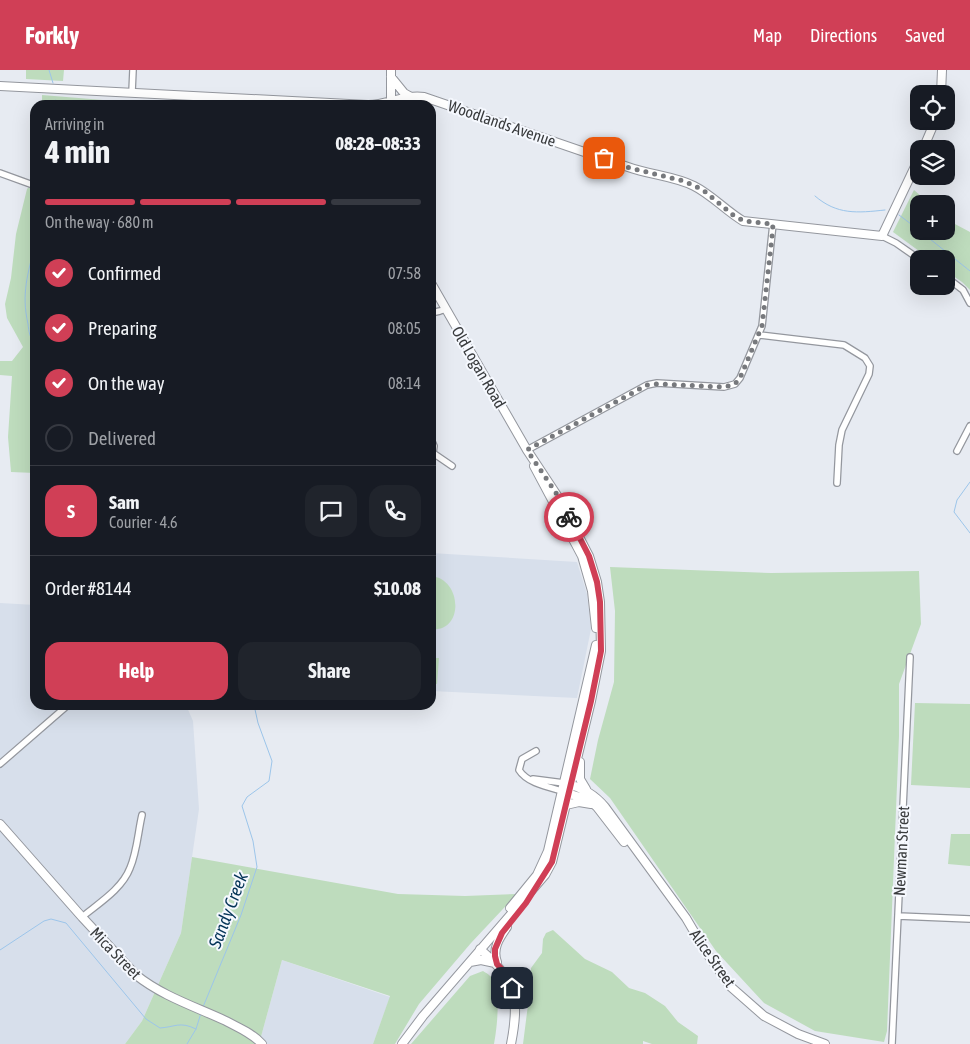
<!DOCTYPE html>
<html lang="en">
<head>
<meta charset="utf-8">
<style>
	:root { --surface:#171b24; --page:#20242c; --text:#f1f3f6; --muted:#9ea1a6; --line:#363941; --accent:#d03f56 }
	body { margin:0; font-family:"Asap Condensed",sans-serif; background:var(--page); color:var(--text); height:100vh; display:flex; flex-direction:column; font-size:19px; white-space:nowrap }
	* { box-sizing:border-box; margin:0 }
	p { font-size:16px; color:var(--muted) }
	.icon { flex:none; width:28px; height:28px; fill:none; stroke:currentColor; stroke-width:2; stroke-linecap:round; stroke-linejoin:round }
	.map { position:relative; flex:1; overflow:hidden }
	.panel { position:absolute; left:30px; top:30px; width:406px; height:610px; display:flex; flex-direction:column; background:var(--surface); border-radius:15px; box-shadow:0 5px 20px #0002 }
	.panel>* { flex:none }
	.tools { position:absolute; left:910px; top:15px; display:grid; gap:10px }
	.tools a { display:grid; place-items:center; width:45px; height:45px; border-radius:10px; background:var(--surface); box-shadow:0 5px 20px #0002; font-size:25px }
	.pin { position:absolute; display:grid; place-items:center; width:42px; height:42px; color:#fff; margin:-21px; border-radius:10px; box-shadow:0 2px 8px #0006 }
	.courier { position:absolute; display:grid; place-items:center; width:50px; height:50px; margin:-25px; border:4px solid #d03f56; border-radius:50%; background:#fff; color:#222; box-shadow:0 1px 6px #0007 }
	.head em { font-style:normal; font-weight:700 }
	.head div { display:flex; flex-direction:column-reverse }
	.head { display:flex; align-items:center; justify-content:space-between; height:85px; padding:0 15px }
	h1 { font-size:32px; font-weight:700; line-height:38px }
	.bar { display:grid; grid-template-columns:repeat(4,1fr); gap:8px 5px; align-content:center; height:60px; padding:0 15px }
	.bar i { height:6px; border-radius:4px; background:var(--line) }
	.bar .selected { background:var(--accent) }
	.bar p { grid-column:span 4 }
	.line { display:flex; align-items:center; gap:12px; padding:0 15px; border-top:1px solid var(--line) }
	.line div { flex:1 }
	.round { display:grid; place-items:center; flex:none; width:52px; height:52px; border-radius:15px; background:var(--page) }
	ol { padding:0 15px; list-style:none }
	li { display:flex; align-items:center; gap:15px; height:55px }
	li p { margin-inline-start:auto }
	li .icon { padding:5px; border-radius:50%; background:var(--accent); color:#fff; stroke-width:4 }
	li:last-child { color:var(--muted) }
	li i { width:28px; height:28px; border:2px solid var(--line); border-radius:50% }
	.cta { display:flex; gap:10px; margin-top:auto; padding:10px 15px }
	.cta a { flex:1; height:58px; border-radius:15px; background:var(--accent); color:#fff; font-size:20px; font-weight:700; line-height:58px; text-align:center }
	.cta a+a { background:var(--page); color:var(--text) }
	header { display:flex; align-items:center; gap:30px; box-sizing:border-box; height:70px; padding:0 25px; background:var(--accent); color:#fff }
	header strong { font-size:24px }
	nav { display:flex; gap:28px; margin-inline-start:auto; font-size:18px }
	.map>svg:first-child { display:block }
	.built { fill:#d7dfeb }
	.green { fill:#bedcbd }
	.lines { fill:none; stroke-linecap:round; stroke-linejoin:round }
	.stream { stroke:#9cc5ea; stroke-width:1 }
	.street-casing { stroke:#94979e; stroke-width:8 }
	.secondary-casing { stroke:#94979e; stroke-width:10 }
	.street { stroke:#fff; stroke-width:5.5 }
	.secondary { stroke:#fff; stroke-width:8 }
	.done { stroke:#77797d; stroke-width:5; stroke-dasharray:0 9 }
	.route { stroke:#d03f56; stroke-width:6 }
	.labels { text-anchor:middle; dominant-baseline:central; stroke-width:4; stroke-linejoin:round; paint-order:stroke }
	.street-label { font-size:16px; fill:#3a3c3e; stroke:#f5f8fe }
	.water-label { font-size:18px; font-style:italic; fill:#043457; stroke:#f5f8fe }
</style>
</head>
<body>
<header>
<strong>Forkly</strong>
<nav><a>Map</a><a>Directions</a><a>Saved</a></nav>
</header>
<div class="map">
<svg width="970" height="974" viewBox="0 0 970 974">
	<rect width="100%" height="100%" fill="#e7ebf2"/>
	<!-- built -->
	<path class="built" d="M 431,483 L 577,492 L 587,524 L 591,559 L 577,628 L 431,621 Z
		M 0,533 L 35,535 L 35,635 L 186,635 L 193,651 L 199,739 L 181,863 L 142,951 L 125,974 L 0,974 Z
		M 282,890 L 390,927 L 373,974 L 259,974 Z"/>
	<!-- green -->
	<path class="green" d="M 26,0 L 64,0 L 63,11 L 26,9 Z
		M 42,25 L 103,30 L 102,35 L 42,35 Z
		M 35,110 L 35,218 L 30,226 L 31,233 L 35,236 L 35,403 L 11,402 L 8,367 L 12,306 L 0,305 L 0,291 L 12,291 L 23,277 L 7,248 L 5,234 L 11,208 L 16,164 L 27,119 Z
		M 914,120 L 930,134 L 919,134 L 919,161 L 946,161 L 946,147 L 953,153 L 970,162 L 970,220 L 962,212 L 946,201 L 946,189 L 930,189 L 893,162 Z
		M 610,497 L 771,503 L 919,501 L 921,554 L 899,614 L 899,666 L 887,961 L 884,972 L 815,961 L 764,933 L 716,881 L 610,728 L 590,709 L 598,670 L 614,612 L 615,541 Z
		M 431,506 C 463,509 464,563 431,559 Z
		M 431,588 L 439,588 L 437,614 L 431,613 Z
		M 915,633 L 970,634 L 970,718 L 911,715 Z
		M 951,764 L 970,764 L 970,796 L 948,794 Z
		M 192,787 L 398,824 L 465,826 L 517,824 L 471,873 L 419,934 L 395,974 L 373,974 L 390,926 L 282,890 L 259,974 L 125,974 L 142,951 L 181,863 Z
		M 553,860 L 585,889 L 612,902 L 629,918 L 645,923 L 665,936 L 678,952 L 698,966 L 697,974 L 652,974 L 643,971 L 643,974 L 523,974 L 530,919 L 531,898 L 542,883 L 543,869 L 546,863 Z
		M 483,901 C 488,904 493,907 495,913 C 500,929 497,958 494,974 L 411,974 L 470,906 Z"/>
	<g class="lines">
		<!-- stream -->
		<path class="stream" d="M 49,0 L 53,13
			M 56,30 L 60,35
			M 815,126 C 837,145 857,143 885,140
			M 899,145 L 919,160
			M 920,161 L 970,201
			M 35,174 C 28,204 21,223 28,254 C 29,261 29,268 35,272
			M 970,412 L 957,430 L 954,442 L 970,463
			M 0,880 L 44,851 L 51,849 L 66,853 L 146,949 L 160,958 C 175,957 180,951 196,959
			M 203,937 L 241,845 L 257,797 L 253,771 L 242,736 L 247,727 L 269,711 L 272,691 L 258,653 L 254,635
			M 187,974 L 196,959 L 201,943"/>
		<!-- street casing -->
		<g class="street-casing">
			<path id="street" d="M 132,22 L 133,0
				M 0,103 L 33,115
				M 882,166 L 896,173 L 919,189
				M 946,207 L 963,220 L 970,233
				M 431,243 L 440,241 L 446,239
				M 760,265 L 844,275 L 865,288 L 870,296 L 869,304 L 842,360 L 839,375 L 837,413
				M 431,369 L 434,376 L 433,383 L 452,396
				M 527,380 L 647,315 L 657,313 L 724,317 L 735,314 L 740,308 L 762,256 L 773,154
				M 957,381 L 970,356
				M 536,681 L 522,689 L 519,700 C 527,713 548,717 562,721
				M 0,694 L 68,635
				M 533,709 L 564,713
				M 898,846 L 970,849
				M 82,847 C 99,833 122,819 130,798 C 137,782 138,762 142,745
				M 892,974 L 910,587"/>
		</g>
		<!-- secondary casing -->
		<g class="secondary-casing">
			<path id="secondary" d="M 391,0 L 391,35
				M 391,7 L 404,23 L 411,27
				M 0,16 L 368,35 C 388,35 405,24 424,27 C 492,50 560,74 628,97 C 650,105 674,106 694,116 C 712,125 726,141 743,151 L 882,166 L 919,88
				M 941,24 L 942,0
				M 923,79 L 935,51
				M 534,396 L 582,486 L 592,521 L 596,558
				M 580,692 L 580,709 L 586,719
				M 568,714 C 584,718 595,725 605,737 L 686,848 L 706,882 L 731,917 L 764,946 L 798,964 L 825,974
				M 564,722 L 589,730 L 597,737 L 624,772
				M 566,735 L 579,732 L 591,734
				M 0,754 L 82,847 L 136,905 C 162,926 196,937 226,951 C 239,958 252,963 262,974
				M 510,838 L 537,805 L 548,781 L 596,575
				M 480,879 C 516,910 520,928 511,974
				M 470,892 L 481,890 L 495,893
				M 497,892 C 492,879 499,868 507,857
				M 402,974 L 423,946 L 545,805 L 552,792 L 591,631 L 601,581 L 600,532 L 597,512 L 589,486 L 560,430 L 527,380 L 431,213"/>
		</g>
		<!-- street -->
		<use href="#street" class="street"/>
		<!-- secondary -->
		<use href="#secondary" class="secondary"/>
	</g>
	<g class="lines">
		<!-- done -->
		<path class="done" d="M 569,447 L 556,423 L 527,380 L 647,315 L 657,314 L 724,317 L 735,314 L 740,308 L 762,256 L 772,167 L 773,154 L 744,151 L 733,145 L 703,120 L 684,111 L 630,98 L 604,88"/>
		<!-- route -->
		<path class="route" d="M 512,918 L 506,904 L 497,894 L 495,886 L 495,879 L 502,863 L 526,833 L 552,792 L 591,631 L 601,581 L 600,532 L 597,512 L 589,486 L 569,447"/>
	</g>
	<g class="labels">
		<!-- street labels -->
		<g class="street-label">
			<text transform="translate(502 53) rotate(19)">Woodlands Avenue</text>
			<text transform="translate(479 297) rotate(60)">Old Logan Road</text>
			<text transform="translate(901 781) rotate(-87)">Newman Street</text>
			<text transform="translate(116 883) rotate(46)">Mica Street</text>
			<text transform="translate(713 888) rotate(55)">Alice Street</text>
		</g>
		<!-- water labels -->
		<g class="water-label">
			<text transform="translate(228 840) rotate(-69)">Sandy Creek</text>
		</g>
	</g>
</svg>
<div class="tools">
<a><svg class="icon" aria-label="locate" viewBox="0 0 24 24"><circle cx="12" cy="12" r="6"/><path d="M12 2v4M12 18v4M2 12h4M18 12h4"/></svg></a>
<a><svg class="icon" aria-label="layers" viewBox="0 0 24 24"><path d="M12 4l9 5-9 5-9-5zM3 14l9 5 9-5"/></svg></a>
<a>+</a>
<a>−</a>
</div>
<div class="pin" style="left:604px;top:88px;background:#ea580c"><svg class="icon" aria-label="bag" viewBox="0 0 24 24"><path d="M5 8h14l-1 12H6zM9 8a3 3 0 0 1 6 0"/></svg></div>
<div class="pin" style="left:512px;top:918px;background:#1f2937"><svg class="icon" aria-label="home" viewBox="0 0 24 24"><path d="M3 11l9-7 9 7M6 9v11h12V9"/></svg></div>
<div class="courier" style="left:569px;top:447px"><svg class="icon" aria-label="bike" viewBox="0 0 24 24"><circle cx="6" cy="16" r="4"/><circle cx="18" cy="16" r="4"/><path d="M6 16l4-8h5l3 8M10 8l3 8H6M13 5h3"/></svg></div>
<section class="panel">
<div class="head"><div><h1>4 min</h1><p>Arriving in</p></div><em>08:28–08:33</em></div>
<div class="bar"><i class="selected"></i><i class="selected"></i><i class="selected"></i><i></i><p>On the way · 680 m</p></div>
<ol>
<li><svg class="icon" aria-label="check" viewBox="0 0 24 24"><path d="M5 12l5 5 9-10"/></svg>Confirmed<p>07:58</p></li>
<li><svg class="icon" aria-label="check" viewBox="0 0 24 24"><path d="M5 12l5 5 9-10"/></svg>Preparing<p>08:05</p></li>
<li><svg class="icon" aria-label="check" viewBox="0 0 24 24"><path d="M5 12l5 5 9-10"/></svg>On the way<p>08:14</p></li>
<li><i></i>Delivered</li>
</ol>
<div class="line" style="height:90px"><b class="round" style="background:var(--accent);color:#fff">S</b><div><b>Sam</b><p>Courier · 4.6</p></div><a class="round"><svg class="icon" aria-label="chat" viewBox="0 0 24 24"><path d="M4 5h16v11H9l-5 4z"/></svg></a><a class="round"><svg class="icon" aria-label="phone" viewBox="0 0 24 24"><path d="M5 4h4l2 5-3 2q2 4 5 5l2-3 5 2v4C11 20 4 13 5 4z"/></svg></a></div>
<div class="line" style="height:65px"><div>Order #8144</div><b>$10.08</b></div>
<div class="cta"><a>Help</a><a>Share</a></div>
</section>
</div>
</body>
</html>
